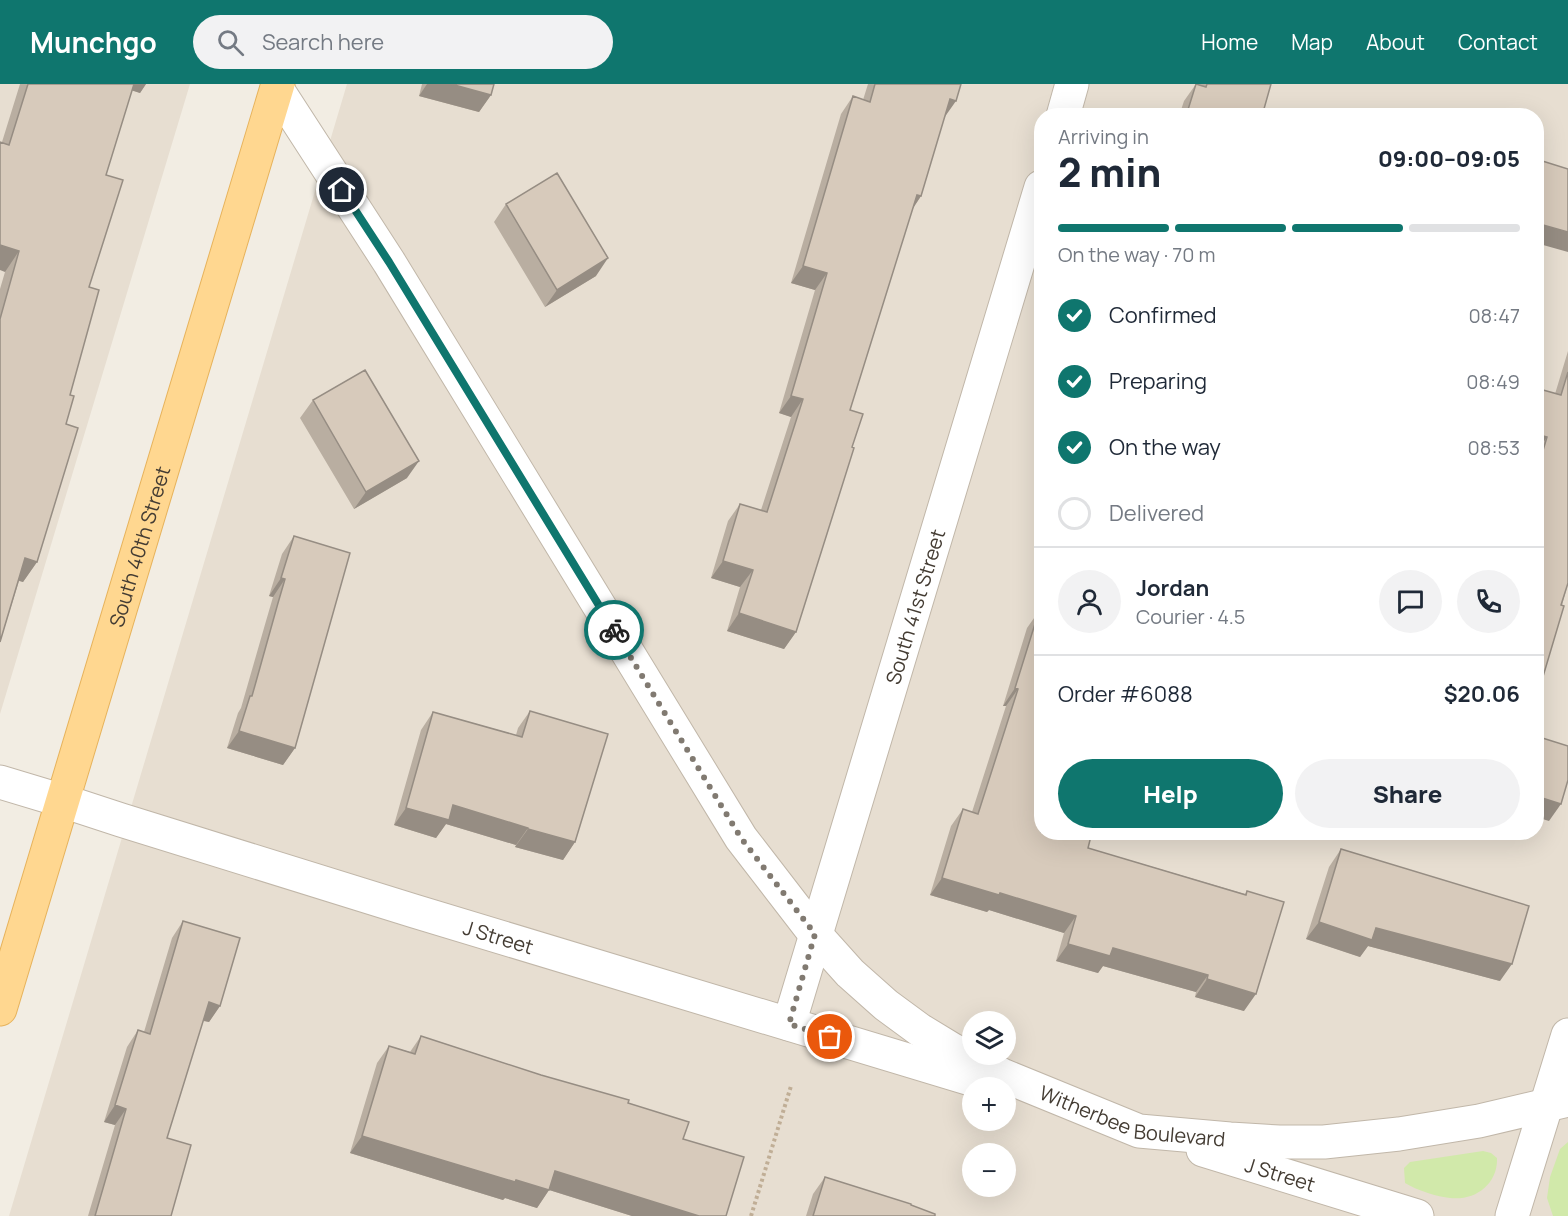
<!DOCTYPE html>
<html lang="en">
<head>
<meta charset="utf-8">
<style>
	:root { --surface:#fff; --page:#f2f2f3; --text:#1f2937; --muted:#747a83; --line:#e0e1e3; --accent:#0f766e }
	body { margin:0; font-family:Manrope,sans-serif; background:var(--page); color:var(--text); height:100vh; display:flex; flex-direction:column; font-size:22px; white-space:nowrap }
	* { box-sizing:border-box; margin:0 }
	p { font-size:20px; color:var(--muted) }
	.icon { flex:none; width:33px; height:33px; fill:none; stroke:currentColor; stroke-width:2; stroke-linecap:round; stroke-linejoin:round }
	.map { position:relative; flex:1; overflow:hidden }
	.sheet { position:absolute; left:1034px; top:24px; width:510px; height:732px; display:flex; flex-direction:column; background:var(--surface); border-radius:24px; box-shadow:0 6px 24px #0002 }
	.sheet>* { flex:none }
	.buttons { position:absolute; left:962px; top:927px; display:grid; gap:12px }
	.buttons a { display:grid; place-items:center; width:54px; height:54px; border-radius:50%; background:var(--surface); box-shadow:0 6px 24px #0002; font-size:30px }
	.pin { position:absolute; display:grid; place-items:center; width:51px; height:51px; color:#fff; margin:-26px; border:3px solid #fff; border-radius:50%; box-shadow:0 2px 6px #0007 }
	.courier { position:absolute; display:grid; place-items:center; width:60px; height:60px; margin:-30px; border:4px solid #0f766e; border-radius:50%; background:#fff; color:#222; box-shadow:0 2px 8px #0007 }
	.head em { font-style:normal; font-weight:800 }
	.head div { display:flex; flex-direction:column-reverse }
	.head { display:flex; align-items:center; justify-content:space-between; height:102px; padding:0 24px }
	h1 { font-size:39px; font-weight:800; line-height:45px }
	.bar { display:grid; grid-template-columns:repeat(4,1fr); gap:9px 6px; align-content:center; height:72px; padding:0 24px }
	.bar i { height:8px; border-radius:4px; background:var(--line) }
	.bar .selected { background:var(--accent) }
	.bar p { grid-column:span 4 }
	.line { display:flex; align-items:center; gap:15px; padding:0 24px; border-top:2px solid var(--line) }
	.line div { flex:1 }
	.round { display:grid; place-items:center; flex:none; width:63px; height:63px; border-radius:32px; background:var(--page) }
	ol { padding:0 24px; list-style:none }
	li { display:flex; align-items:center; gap:18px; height:66px }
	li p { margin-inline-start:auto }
	li .icon { padding:6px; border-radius:50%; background:var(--accent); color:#fff; stroke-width:4 }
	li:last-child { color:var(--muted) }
	li i { width:33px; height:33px; border:3px solid var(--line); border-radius:50% }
	.action { display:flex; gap:12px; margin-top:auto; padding:12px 24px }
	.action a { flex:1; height:69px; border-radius:36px; background:var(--accent); color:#fff; font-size:24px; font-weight:800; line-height:69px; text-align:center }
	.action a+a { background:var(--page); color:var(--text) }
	header { display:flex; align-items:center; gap:36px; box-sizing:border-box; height:84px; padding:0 30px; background:var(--accent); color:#fff }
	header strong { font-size:28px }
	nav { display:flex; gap:33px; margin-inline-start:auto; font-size:21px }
	.search { width:420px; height:54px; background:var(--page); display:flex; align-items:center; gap:15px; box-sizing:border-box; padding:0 21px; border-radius:33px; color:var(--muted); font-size:22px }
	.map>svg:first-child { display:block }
	.residential { fill:#e7ded1; fill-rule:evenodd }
	.green { fill:#d1e9aa }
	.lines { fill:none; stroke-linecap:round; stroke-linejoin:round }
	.minor-casing { stroke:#c1b7a9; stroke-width:35 }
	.major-casing { stroke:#e7b35c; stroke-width:35 }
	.path { stroke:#c0ae96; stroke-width:4; stroke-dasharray:3 3; stroke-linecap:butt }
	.minor { stroke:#fff; stroke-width:33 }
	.major { stroke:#ffd790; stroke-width:33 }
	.wall { fill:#b9aea1 }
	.shaded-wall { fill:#968d83 }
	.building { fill:#d7cabb; stroke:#968d83; stroke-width:1.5 }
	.done { stroke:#817a71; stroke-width:6; stroke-dasharray:0 10.8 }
	.route { stroke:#0f766e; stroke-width:8 }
	.labels { text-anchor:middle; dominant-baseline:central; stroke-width:4.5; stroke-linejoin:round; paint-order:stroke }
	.street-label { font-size:20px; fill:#443c33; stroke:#fff }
</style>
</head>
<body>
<header>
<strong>Munchgo</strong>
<div class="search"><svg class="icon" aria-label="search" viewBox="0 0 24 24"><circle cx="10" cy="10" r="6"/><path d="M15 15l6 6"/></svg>Search here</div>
<nav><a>Home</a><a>Map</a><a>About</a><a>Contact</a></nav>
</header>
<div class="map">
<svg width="1568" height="1132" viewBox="0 0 1568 1132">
	<rect width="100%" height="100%" fill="#f2ede3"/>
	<!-- residential -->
	<path class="residential" d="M 0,0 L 190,0 L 0,630 Z
		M 347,0 L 1568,0 L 1568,1132 L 9,1132 ZM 1041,32 L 1536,32 L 1536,748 L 1041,748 ZM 972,938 L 1005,938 L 1005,970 L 972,970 ZM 972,1004 L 1005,1004 L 1005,1036 L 972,1036 ZM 972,1070 L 1005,1070 L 1005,1102 L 972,1102 Z"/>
	<!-- green -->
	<path class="green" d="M 1568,1058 L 1568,1132 L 1553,1132 L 1547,1114 L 1550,1093 L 1560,1065 Z
		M 1483,1067 L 1491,1069 L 1497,1074 C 1498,1100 1475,1117 1450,1114 C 1438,1113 1416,1106 1405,1099 L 1404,1084 L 1410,1078 Z"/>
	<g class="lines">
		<!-- minor casing -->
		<g class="minor-casing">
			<g id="minor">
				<path id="s1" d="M 277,5 L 389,178 L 741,754 L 815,850 L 850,889 L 886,921 L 920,946 L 953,966 L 1002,991 L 1139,1047 L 1230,1055 L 1279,1058 L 1324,1058 L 1399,1050 L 1479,1037 L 1568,1016"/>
				<path d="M 1063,32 L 1072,0"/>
				<path id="s2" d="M 0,698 L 63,717 L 121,736 L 414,827 L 987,1000"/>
				<path id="s3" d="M 789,940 L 1041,103"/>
				<path id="s4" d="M 1203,1066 L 1417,1132"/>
				<path d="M 1512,1132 L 1568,951"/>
			</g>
		</g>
		<!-- major casing -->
		<g class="major-casing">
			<g id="major">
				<path id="s5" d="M 0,925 L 278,0"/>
			</g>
		</g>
		<!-- path -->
		<path class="path" d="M 751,1132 L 791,1002"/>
		<!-- minor -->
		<use href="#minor" class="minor"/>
		<!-- major -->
		<use href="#major" class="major"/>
	</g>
	<!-- wall -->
	<path class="wall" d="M 20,0 L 146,0 L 140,9 L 132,6 L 106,91 L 89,203 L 70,311 L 66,340 L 37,478 L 23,498 L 19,497 L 0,558 L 0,205 L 5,188 L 2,58 Z
		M 422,0 L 494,0 L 491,11 L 479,28 L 419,12 Z
		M 868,0 L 961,0 L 944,33 L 921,112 L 912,126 L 850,326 L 852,363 L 796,548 L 784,565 L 727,547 L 740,503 L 711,494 L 728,437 L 740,420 L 761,426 L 791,333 L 779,329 L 815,206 L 791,199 L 841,30 L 853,12 L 863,16 Z
		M 1196,0 L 1199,1 L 1199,0 L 1271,0 L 1262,32 L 1179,32 L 1184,17 Z
		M 506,120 L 596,192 L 545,223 L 494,138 Z
		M 1568,267 L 1568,499 L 1539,606 L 1536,610 L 1536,304 L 1555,310 Z
		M 313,316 L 407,394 L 354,425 L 300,334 Z
		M 294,452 L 295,664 L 283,681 L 227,664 L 238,629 L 241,624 L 266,537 L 273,513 L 269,512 L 282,470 Z
		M 1041,520 L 1041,748 L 1088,764 L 1245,810 L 1247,807 L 1244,927 L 1195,913 L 1196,908 L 1103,882 L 1098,889 L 1056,877 L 1064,849 L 989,826 L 987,828 L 930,811 L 951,742 L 963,725 L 972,728 L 1006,622 L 1003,622 L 1027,544 L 1039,527 Z
		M 530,627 L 575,758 L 563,776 L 515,763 L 516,761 L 446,740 L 436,754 L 394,741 L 421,646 L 433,628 L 516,651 L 518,644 Z
		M 1341,765 L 1500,897 L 1368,862 L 1360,873 L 1306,855 L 1329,783 Z
		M 183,837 L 220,922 L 209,938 L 203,937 L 167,1054 L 171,1132 L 88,1132 L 115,1041 L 104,1038 L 127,963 L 138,946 L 144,948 L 172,854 Z
		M 421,952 L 628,1019 L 683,1055 L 726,1132 L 632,1132 L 549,1106 L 537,1124 L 505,1114 L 503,1116 L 350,1069 L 377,979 L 389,962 L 410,968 Z
		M 825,1093 L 911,1121 L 935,1132 L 806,1132 L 813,1110 Z"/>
	<!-- shaded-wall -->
	<path class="shaded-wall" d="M 127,0 L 146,0 L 140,9 L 124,4 Z
		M 427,0 L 451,0 L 491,11 L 479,28 L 419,12 Z
		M 950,15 L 956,17 L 944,34 Z
		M 917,111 L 921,112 L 909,130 Z
		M 1536,139 L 1568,148 L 1568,168 L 1536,159 Z
		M 0,161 L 19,167 L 5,188 L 0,186 Z
		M 608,174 L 596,192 L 545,223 L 557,206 Z
		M 803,182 L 827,189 L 815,206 L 791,199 Z
		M 791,312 L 803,315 L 791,333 L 779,329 Z
		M 1536,350 L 1547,353 L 1536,369 Z
		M 419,377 L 407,394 L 354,425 L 366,408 Z
		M 25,474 L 37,478 L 23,498 L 11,494 Z
		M 723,477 L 753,486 L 740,503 L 711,494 Z
		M 281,494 L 285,495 L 273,513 L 269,512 Z
		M 739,529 L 796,548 L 784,565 L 727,547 Z
		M 1015,604 L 1018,605 L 1006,622 L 1003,622 Z
		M 239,647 L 295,664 L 283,681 L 227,664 Z
		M 1536,712 L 1561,720 L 1549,737 L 1536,733 Z
		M 453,721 L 528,744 L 516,761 L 446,740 L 436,754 L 394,741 L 406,724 Z
		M 528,745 L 575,758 L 563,776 L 515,763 Z
		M 942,794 L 1000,809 L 1076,832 L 1064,849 L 989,826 L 987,828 L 930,811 Z
		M 1319,838 L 1376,844 L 1512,880 L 1500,897 L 1368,862 L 1360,873 L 1306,855 Z
		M 1068,860 L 1113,864 L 1208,891 L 1196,908 L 1103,882 L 1098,889 L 1056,877 Z
		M 1207,895 L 1256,910 L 1244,927 L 1195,913 Z
		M 209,918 L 220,922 L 209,938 L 197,935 Z
		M 115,1021 L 126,1025 L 115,1041 L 104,1038 Z
		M 362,1052 L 516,1096 L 549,1106 L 537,1124 L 505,1114 L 503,1116 L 350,1069 Z
		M 555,1087 L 699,1132 L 632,1132 L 543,1104 Z"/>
	<!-- building -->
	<path class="building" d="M 28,0 L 134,0 L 106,91 L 123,96 L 89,203 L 99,206 L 70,311 L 74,312 L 66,340 L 78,344 L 37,478 L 25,474 L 0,558 L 0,235 L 19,167 L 0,161 L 0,58 L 9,61 Z
		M 451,0 L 494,0 L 491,11 Z
		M 875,0 L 961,0 L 956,17 L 950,15 L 921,112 L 917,111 L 850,326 L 863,330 L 852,363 L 854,364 L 796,548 L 739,529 L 753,486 L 723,477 L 740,420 L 767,428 L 803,315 L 791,312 L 827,189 L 803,182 L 853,12 L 870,18 Z
		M 1196,0 L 1206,3 L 1207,0 L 1271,0 L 1262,32 L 1186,32 Z
		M 1536,75 L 1568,85 L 1568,148 L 1536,139 Z
		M 557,89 L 608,174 L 557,206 L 506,120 Z
		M 365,286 L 419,377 L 366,408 L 313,316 Z
		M 1568,288 L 1568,499 L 1561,521 L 1564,522 L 1539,606 L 1536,606 L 1536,390 L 1547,353 L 1536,350 L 1536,304 L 1561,311 Z
		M 294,452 L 350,469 L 295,664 L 239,647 L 250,612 L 252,612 L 278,519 L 285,495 L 281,494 Z
		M 1039,527 L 1041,527 L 1041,748 L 1092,748 L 1088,764 L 1246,811 L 1247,807 L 1284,818 L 1256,910 L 1207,895 L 1208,891 L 1113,864 L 1110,872 L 1068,860 L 1076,832 L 1000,809 L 999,811 L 942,794 L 963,725 L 978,730 L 1018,605 L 1015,604 Z
		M 530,627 L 608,650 L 575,758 L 528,745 L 528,744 L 453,721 L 449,736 L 406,724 L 433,628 L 522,653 Z
		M 1536,652 L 1568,662 L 1568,696 L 1561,720 L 1536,712 Z
		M 1341,765 L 1529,822 L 1512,880 L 1376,844 L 1372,856 L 1319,838 Z
		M 183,837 L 240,854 L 220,922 L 209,918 L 167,1054 L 191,1061 L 171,1132 L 95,1132 L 126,1025 L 115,1021 L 138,946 L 150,950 Z
		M 421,952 L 541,991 L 629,1016 L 628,1019 L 689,1038 L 683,1055 L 744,1073 L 726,1132 L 699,1132 L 555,1087 L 549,1106 L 516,1096 L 515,1098 L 362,1052 L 389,962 L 415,970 Z
		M 825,1093 L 911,1120 L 911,1121 L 935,1130 L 935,1132 L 813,1132 Z"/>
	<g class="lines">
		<!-- done -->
		<path class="done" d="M 614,546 L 741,754 L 815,850 L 789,940 L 830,953"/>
		<!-- route -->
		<path class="route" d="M 342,106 L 389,178 L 614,546"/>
	</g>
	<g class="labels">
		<!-- street labels -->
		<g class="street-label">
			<text stroke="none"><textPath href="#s5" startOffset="483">South 40th Street</textPath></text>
			<text stroke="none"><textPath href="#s3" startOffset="436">South 41st Street</textPath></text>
			<text stroke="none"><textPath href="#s2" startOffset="522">J Street</textPath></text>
			<text stroke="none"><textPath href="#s1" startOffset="1377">Witherbee Boulevard</textPath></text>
			<text stroke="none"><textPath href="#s4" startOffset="81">J Street</textPath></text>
		</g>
	</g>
</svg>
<div class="buttons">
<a><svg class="icon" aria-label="layers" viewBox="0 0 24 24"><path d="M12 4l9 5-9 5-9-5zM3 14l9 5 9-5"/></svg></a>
<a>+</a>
<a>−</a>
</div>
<div class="pin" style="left:830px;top:953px;background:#ea580c"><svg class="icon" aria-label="bag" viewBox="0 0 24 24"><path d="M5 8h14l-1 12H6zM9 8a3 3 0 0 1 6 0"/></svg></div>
<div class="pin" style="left:342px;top:106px;background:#1f2937"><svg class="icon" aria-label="home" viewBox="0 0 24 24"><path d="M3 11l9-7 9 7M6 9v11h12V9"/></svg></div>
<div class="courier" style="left:614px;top:546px"><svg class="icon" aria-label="bike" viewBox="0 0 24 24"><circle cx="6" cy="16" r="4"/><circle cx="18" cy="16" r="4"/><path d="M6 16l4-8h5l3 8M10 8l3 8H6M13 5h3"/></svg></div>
<section class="sheet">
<div class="head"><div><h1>2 min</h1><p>Arriving in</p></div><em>09:00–09:05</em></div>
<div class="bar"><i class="selected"></i><i class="selected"></i><i class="selected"></i><i></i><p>On the way · 70 m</p></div>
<ol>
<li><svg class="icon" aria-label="check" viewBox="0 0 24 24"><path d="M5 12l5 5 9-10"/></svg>Confirmed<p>08:47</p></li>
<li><svg class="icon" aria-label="check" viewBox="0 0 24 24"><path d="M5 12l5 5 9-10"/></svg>Preparing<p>08:49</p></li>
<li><svg class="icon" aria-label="check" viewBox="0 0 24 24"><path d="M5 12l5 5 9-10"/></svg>On the way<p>08:53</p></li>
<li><i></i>Delivered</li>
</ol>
<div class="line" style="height:108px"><a class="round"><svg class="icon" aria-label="person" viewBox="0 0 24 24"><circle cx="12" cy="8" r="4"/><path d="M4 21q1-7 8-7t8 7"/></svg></a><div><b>Jordan</b><p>Courier · 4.5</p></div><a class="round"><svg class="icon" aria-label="chat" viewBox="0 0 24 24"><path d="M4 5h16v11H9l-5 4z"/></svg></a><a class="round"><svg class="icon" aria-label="phone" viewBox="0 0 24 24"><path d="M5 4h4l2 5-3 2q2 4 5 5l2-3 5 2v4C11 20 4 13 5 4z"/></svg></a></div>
<div class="line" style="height:78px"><div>Order #6088</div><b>$20.06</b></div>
<div class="action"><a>Help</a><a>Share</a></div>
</section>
</div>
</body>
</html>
